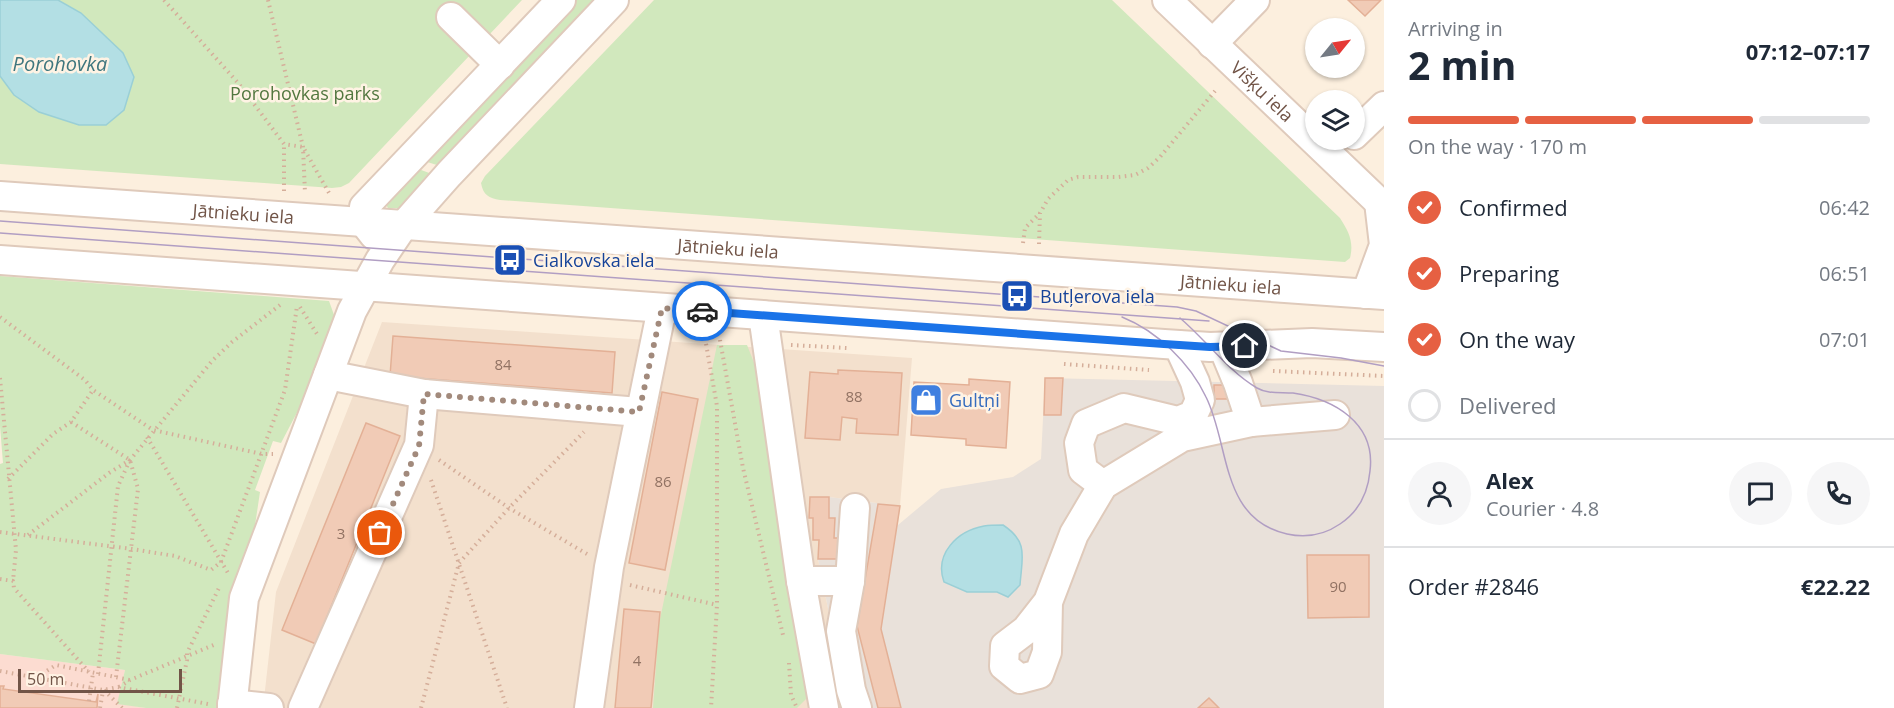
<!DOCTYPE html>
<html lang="en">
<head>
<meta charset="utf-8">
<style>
	:root { --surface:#fff; --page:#f6f6f7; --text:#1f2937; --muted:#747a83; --line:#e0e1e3; --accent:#e66042 }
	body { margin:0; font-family:"Open Sans",sans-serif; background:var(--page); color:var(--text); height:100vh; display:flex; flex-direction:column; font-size:22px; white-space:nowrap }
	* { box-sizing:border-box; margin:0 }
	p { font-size:20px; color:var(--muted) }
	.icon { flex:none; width:33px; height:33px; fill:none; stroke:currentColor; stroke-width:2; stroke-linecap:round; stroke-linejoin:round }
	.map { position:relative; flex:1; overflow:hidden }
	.drawer { display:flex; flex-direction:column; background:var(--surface); width:510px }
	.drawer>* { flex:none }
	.needle { width:39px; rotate:60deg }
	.controls { position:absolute; left:1305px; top:18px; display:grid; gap:12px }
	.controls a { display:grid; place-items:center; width:60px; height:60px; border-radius:50%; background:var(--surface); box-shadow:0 2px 4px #0004; font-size:30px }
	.scale { position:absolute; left:18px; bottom:15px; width:164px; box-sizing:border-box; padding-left:6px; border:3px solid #715447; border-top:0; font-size:16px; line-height:21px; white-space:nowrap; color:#715447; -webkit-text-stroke:4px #fff3e4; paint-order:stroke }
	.pin { position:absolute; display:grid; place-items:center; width:51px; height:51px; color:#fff; margin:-26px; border:3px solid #fff; border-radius:50%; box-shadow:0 2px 6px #0007 }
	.courier { position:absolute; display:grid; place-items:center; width:60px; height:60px; margin:-30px; border:4px solid #1a73e8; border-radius:50%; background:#fff; color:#222; box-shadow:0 2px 8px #0007 }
	.headline em { font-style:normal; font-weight:700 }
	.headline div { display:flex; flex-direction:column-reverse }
	.headline { display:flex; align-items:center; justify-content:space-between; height:102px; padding:0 24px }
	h1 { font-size:39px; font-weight:700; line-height:45px }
	.bar { display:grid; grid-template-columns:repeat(4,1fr); gap:9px 6px; align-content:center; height:72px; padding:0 24px }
	.bar i { height:8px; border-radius:4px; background:var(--line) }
	.bar .on { background:var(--accent) }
	.bar p { grid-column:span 4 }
	.line { display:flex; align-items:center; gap:15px; padding:0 24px; border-top:2px solid var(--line) }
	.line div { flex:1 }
	.round { display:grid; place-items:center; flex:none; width:63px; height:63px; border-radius:32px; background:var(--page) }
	ol { padding:0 24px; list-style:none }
	li { display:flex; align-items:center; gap:18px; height:66px }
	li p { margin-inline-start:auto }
	li .icon { padding:6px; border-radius:50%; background:var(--accent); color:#fff; stroke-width:4 }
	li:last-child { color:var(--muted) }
	li i { width:33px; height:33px; border:3px solid var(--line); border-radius:50% }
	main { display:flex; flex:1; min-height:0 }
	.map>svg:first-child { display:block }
	.residential { fill:#f3e0cd }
	.commercial { fill:#fcdcd1 }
	.industrial { fill:#e9e1da }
	.green { fill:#d1e8bd }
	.water { fill:#b3dfe4; stroke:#9acfd6; stroke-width:1.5 }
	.building { fill:#f1cbb6; stroke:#e3b096; stroke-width:1.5 }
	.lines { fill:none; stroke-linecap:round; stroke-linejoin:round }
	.minor-casing { stroke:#dfcabb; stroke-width:32 }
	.path { stroke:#d5ae9a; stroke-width:4; stroke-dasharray:1.5 4.5; stroke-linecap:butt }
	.minor { stroke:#fff; stroke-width:28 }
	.tram { stroke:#b19ec3; stroke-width:1.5 }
	.done { stroke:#a28a7c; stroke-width:6; stroke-dasharray:0 10.8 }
	.route { stroke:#1a73e8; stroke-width:8 }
	.labels { text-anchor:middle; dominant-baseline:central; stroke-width:5; stroke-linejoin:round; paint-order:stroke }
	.number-label { font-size:15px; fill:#917263 }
	.street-label { font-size:18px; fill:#715447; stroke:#fff3e4 }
	.park-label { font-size:18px; fill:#52773f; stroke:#fff3e4 }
	.transit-label { font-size:18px; fill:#164399; stroke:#fff3e4; text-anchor:start }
	.shop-label { font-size:18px; fill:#366cbe; stroke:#fff3e4; text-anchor:start }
	.water-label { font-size:20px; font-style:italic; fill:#3e767e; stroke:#fff3e4 }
</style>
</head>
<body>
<main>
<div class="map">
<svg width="1384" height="708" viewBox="0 0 1384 708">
	<rect width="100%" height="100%" fill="#fcefde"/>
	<!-- residential -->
	<path class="residential" d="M 382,322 L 912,358 L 900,506 L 829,497 L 810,497 L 810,518 L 813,518 L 813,540 L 819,540 L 818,559 L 848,708 L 263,708 L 276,592 Z"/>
	<!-- commercial -->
	<path class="commercial" d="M 0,654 L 125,670 L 118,703 L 146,708 L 0,708 Z"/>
	<!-- industrial -->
	<path class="industrial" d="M 1045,378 L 1384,386 L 1384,708 L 848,708 L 818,559 L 819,540 L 813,540 L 813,519 L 809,518 L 810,497 L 829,497 L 900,506 L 898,525 L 941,489 L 1013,477 L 1041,459 Z"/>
	<!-- green -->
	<path class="green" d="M 0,0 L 522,0 L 349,183 L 341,187 L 332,188 L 0,164 Z
		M 573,0 L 599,0 L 440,166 L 421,160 Z
		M 654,0 L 1112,0 L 1340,218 C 1349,232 1354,242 1350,258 L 1345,262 L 500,200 C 489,198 483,195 481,183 L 485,176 Z
		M 413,167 L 432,174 L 402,206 L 398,208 L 388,208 L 385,203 Z
		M 0,276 L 329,301 L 338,326 L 323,363 L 281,443 L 273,441 L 255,490 L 260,492 L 251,552 L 221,708 L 146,708 L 117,704 L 125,670 L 0,654 L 0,464 L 3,463 L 0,426 Z
		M 717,345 L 747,345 L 759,375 L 807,698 L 797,708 L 653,708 L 659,624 Z"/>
	<!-- water -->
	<path class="water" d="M 0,0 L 58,0 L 81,13 L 123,53 L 134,77 L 124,110 L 106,125 L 79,125 L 39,112 L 14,95 L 0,76 Z
		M 1003,525 C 1029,542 1022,557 1020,585 L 1008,597 L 997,592 L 967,592 L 944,582 C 934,554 957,531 984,526 C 990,525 997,525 1003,525 Z"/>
	<!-- building -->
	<path class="building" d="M 1348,0 L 1381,0 L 1365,16 Z
		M 393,336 L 615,352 L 612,393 L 390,376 Z
		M 838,370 L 902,373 L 898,435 L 856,433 L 857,419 L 842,417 L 840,440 L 805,438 L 810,372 L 838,374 Z
		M 1045,378 L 1063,378 L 1061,415 L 1044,415 Z
		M 969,379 L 1010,382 L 1006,448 L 966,445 L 966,439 L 911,435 L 914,382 L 969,385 Z
		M 1214,385 L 1231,385 L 1231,399 L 1214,399 Z
		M 662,392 L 698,399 L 665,570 L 629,563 Z
		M 366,423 L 400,436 L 316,644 L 282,630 Z
		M 810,497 L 829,497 L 829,518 L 835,518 L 834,538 L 840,538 L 840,559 L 818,559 L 819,540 L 813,540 L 813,518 L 809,518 Z
		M 878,504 L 900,506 L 881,629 L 901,708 L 878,708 L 857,626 Z
		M 1307,555 L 1369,555 L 1369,617 L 1308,618 Z
		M 624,609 L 660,612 L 651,708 L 615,708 Z
		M 0,686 L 4,686 L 3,689 L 96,702 L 98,694 L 97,708 L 0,708 Z
		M 1209,698 L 1219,708 L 1198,708 Z"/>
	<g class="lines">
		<!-- minor casing -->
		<g class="minor-casing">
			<g id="minor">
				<path id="s1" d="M 1167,0 L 1384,207"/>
				<path d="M 451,17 L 500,65"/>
				<path d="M 1212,44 L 1255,0"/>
				<path d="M 1354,135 L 1384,106"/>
				<path id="s2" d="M 0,196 L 1384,295"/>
				<path d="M 374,235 L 363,221 L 364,207 L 561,0"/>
				<path d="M 0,260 L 1164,344 L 1210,347 L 1312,343 L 1384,347"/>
				<path d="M 1366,294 L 1384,245 L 1379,202"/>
				<path d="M 763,315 L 801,581 L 824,708"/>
				<path d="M 1223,347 L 1238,383 L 1251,422 L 1335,415"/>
				<path d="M 328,375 L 424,394 L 639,412"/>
				<path d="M 1103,485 L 1083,470 L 1079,443 L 1086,424 L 1124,408 L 1178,421 L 1193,415 L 1200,400 L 1195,382 L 1178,345"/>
				<path d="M 801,581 L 850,581 L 855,508"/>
				<path d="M 850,581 L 841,631 L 851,690 L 857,708"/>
				<path d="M 1048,602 L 1026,630 L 1005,646 L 1004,666 L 1020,679 L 1039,674 L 1047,652 L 1048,602 L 1074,534 L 1103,485 L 1182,437 L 1251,422"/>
				<path d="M 232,704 L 269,708"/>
				<path d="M 232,708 L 244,598 L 352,311 L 380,260 L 403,226 L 449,174 L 614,0"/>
				<path d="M 303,708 L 419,445 L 424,394"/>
				<path d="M 589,708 L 609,567 L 662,308"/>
			</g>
		</g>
		<!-- path -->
		<path class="path" d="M 164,0 L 239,84 L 284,144 L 303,147 L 329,193
			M 268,0 L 303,147 L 305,193
			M 284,191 L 284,144
			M 1023,243 L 1025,228 L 1039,214
			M 1039,244 L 1040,213 L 1048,199 L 1068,180 L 1078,177 L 1118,177 L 1135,175 L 1148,168 L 1160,157 L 1215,91
			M 300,307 L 317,334
			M 0,317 L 85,380 L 93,390 L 153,430 L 262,454 L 273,454
			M 705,338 L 717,406 L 717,605 L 711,708
			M 720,340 L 743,468 L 783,635
			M 791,345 L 847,348
			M 1064,364 L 1149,370
			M 1273,371 L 1384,376
			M 0,378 L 16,550 L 13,581
			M 71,422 L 130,460 L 138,489 L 116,677
			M 147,437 L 228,573
			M 439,460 L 509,508 L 587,554
			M 8,479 L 53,434 L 71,422 L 93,390
			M 431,480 L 507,708
			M 0,532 L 132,549 L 175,556 L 211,570 L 221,562 L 285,390 L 297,306
			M 28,535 L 109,473 L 130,460 L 212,361 L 232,342 L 280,305
			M 0,579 L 13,581 L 14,588 L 89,672
			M 630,585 L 717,605
			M 789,663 L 791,695 L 797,708
			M 0,671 L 103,690 L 118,687 L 208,704
			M 98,674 L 118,486 L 130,460
			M 37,677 L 56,665 L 130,680
			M 119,687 L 130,680 L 216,644
			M 104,690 L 122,708
			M 89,701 L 93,673
			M 100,708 L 103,691
			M 177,708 L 187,660 L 187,653 L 219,588
			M 421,708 L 459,563 L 509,508 L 584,432"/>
		<!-- minor -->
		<use href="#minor" class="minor"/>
		<!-- tram -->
		<path class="tram" d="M 0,221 L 1177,307 L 1196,311 L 1281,351 L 1341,358 L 1384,366
			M 0,233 L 1209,321
			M 1122,317 C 1157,331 1190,363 1206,397 C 1230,445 1220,519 1287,534 C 1305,538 1324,535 1340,524 C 1358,512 1368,493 1370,471 C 1376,423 1334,399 1293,393 C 1281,392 1267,394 1257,388 C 1227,370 1206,340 1180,318"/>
	</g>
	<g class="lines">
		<!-- done -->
		<path class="done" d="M 380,533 L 419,446 L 424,394 L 639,412 L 662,308 L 702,311"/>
		<!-- route -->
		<path class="route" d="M 702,311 L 1164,344 L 1210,347 L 1245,346"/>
	</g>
	<!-- icons -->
	<defs>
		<g id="bus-square" transform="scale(1.725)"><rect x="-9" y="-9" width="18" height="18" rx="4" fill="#1a4fb4" stroke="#fff3e4"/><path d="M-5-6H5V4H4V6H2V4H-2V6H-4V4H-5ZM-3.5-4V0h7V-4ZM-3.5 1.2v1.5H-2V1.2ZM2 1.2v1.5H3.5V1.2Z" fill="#fff"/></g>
		<g id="shop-square" transform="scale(1.725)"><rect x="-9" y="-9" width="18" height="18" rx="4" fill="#3f7fe0" stroke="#fff3e4"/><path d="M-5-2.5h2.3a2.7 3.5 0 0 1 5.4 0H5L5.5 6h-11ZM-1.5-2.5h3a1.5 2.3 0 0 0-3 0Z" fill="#fff"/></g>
	</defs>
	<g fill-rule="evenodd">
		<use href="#bus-square" x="510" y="260"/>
		<use href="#bus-square" x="1017" y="296"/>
		<use href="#shop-square" x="926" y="400"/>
	</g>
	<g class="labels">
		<!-- number labels -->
		<g class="number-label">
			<text x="503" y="364">84</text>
			<text x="854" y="396">88</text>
			<text x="663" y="481">86</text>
			<text x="341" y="533">3</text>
			<text x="1338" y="586">90</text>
			<text x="637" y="660">4</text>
		</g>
		<!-- street labels -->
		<g class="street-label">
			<text stroke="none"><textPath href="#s1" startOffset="132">Višķu iela</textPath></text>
			<text stroke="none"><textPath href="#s2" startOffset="244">Jātnieku iela</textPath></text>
			<text stroke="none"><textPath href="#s2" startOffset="730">Jātnieku iela</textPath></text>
			<text stroke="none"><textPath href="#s2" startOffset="1234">Jātnieku iela</textPath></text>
		</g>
		<!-- park labels -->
		<g class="park-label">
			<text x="305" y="93">Porohovkas parks</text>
		</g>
		<!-- transit labels -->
		<g class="transit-label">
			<text x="533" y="260">Cialkovska iela</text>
			<text x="1040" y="296">Butļerova iela</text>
		</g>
		<!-- shop labels -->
		<g class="shop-label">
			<text x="949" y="400">Gultņi</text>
		</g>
		<!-- water labels -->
		<g class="water-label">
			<text x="60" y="63">Porohovka</text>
		</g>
	</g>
</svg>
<div class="controls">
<a><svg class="needle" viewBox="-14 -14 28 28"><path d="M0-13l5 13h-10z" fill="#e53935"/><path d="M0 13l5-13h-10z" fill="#747a83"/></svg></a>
<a><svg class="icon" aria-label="layers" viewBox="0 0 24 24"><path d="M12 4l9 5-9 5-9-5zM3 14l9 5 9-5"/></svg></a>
</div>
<div class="scale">50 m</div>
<div class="pin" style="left:380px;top:533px;background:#ea580c"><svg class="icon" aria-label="bag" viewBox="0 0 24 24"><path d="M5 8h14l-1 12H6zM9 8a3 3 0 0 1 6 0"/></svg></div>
<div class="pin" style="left:1245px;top:346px;background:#1f2937"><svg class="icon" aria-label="home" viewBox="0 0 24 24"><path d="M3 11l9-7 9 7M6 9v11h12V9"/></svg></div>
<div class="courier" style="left:702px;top:311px"><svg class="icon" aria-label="car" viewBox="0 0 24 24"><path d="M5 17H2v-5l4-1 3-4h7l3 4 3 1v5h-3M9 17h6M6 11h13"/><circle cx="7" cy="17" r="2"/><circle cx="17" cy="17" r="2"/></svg></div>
</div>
<section class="drawer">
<div class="headline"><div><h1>2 min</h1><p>Arriving in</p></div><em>07:12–07:17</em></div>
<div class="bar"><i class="on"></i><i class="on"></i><i class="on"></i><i></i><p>On the way · 170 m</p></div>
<ol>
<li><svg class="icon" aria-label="check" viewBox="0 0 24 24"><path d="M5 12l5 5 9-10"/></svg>Confirmed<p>06:42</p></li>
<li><svg class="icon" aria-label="check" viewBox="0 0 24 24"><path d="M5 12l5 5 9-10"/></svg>Preparing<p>06:51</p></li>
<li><svg class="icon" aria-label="check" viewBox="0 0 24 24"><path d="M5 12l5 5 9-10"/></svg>On the way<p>07:01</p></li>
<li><i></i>Delivered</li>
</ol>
<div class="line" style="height:108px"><a class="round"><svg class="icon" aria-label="person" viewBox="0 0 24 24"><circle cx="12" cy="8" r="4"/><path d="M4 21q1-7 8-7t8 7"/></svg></a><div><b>Alex</b><p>Courier · 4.8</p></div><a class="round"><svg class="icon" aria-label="chat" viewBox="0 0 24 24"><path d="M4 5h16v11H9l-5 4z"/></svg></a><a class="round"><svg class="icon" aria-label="phone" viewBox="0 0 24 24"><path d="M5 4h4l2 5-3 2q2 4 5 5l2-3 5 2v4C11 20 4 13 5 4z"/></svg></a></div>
<div class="line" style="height:78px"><div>Order #2846</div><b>€22.22</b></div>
</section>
</main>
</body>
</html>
